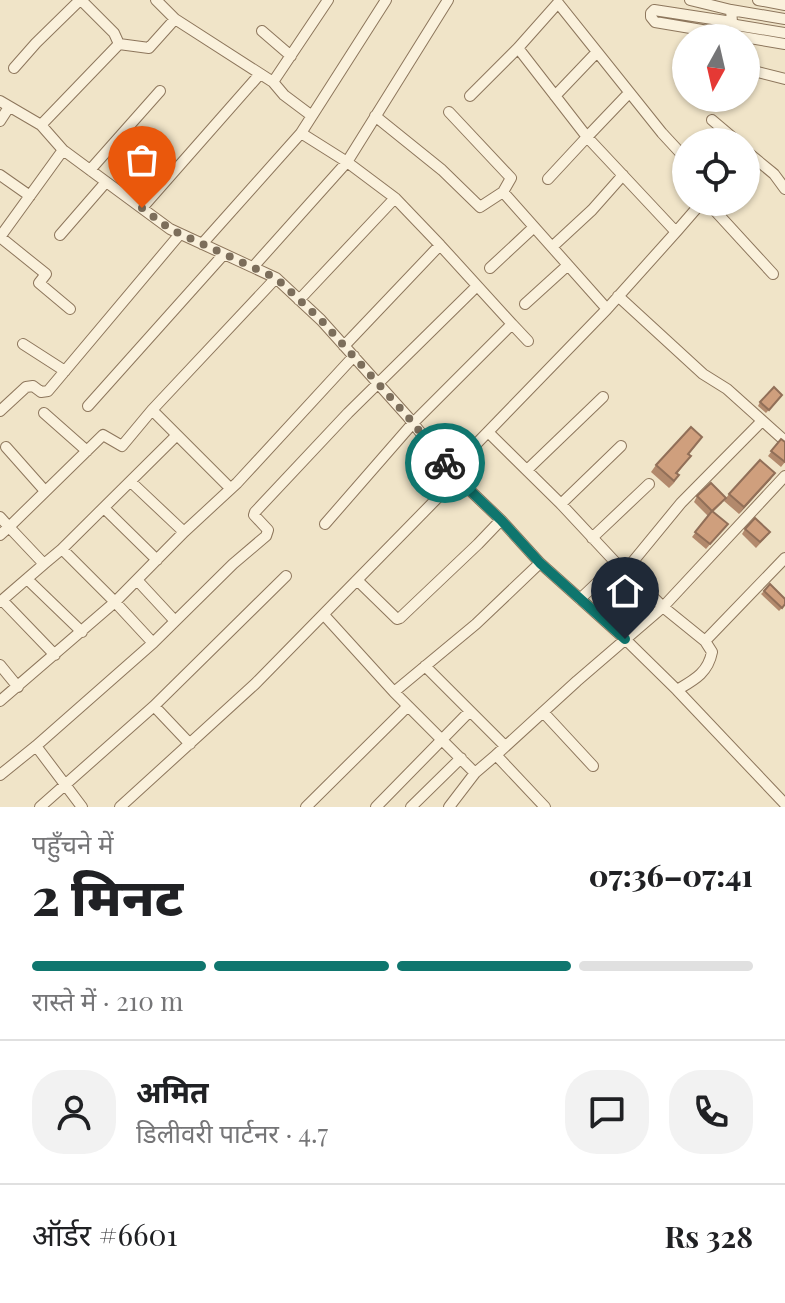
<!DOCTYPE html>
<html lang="hi">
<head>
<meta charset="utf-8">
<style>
	:root { --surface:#fff; --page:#f2f2f2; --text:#202124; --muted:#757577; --line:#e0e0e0; --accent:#0f766e }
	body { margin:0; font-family:"Playfair Display","Noto Sans Devanagari",serif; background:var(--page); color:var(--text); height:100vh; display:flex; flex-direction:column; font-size:30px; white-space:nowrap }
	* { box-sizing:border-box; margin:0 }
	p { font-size:26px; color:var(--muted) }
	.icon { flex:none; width:44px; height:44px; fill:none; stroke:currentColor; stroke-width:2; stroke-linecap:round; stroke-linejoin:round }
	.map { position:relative; height:807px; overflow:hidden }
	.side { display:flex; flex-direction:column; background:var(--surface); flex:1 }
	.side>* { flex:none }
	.needle { width:52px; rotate:188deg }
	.controls { position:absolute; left:672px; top:24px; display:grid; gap:16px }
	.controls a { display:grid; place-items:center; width:88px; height:88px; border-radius:50%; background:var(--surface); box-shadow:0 2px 6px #0004; font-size:40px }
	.pin { position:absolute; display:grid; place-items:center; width:68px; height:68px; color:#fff; margin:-82px -34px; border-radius:50% 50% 50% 0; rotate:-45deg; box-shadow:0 0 8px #0007 }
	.pin .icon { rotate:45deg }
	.courier { position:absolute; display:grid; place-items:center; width:80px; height:80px; margin:-40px; border:6px solid #0f766e; border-radius:50%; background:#fff; color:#222; box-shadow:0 2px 10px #0007 }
	.headline em { font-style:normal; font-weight:800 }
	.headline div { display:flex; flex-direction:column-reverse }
	.headline { display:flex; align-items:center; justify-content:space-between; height:136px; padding:0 32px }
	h1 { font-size:52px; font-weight:800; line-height:60px }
	.bar { display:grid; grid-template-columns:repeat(4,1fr); gap:12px 8px; align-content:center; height:96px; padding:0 32px }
	.bar i { height:10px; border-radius:6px; background:var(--line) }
	.bar .active { background:var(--accent) }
	.bar p { grid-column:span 4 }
	.line { display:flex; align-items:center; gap:20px; padding:0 32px; border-top:2px solid var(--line) }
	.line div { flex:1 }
	.round { display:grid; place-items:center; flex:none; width:84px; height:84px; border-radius:32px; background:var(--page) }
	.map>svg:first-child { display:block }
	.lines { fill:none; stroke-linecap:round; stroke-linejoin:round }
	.minor-casing { stroke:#8d765c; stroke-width:12 }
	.minor { stroke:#faf1dc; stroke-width:10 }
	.wall { fill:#b2896c }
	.shaded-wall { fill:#916f58 }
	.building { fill:#cf9f7d; stroke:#916f58; stroke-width:2 }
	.done { stroke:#7c6e5b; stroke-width:8; stroke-dasharray:0 14.4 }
	.route { stroke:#0f766e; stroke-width:10 }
</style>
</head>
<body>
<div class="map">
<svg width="785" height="807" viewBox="0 0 785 807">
	<rect width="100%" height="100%" fill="#f0e4c8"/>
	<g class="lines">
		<!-- minor casing -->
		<g class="minor-casing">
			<path id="minor" d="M 81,0 L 114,33 L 119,44
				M 156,0 L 175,19
				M 690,0 L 731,10
				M 758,0 L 785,5
				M 785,19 L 731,10 L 732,22 L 736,25 L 785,33
				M 732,22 L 654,10 L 651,13 L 651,17 L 655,22 L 785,44
				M 262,31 L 291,56
				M 518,48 L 587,137 L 629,93
				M 14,68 L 36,43 L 80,0
				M 746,69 L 785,79
				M 273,82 L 284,95 L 312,116
				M 470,96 L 518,48 L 558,3 L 662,133 L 686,159
				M 555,96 L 597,52
				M 0,101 L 41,125
				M 375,116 L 442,170 L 480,207 L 503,192 L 511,178 L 449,112
				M 712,120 L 738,142
				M 0,121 L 9,107
				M 301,133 L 347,162 L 448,0
				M 63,150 L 170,229 L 276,278 L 321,320 L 408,417 L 457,478 L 501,520 L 540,563 L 625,639 L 677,690 L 785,804
				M 746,151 L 774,174 L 785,189
				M 90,170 L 160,91
				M 0,175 L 30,196
				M 548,179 L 587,137 L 676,232 L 607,309
				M 707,202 L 773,274
				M 142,208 L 260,74
				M 676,232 L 702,202
				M 60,235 L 106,182
				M 0,237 L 63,150 L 41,125 L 119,44 L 149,48 L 175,19 L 273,82 L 328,0
				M 0,237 L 46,274 L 39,283 L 70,309
				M 202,244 L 301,133 L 386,0
				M 552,247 L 592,210 L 623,175
				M 253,267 L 347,162 L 395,198
				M 490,268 L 534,227
				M 618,296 L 703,374 L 727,389 L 785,441
				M 299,300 L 395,198 L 440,245
				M 525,304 L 568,265
				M 512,324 L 528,341
				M 23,344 L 65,371
				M 88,406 L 224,254
				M 152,410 L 177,435 L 62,549 L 44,564 L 9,527 L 103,435 L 122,446 L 152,410 L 276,278
				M 0,411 L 26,387 L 33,386 L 41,392 L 48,391 L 180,234
				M 44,413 L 87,451
				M 488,432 L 561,504 L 617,564
				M 177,435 L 230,488
				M 6,447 L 45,491
				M 451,470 L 607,309 L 503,192
				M 527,470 L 603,397
				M 131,482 L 184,532
				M 561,504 L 621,446
				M 104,508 L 157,560
				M 0,517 L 9,527 L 0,535
				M 325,524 L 413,423 L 512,324 L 440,245 L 344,346
				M 592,538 L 649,484
				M 62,549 L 115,602 L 153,643 L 233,564 L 266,536 L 268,530 L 254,515 L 255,512 L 348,413 L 477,286
				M 626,570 L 663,607 L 705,641 L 712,652 C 708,673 694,680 677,690
				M 27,579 L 82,632
				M 137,580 L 175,621
				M 357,580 L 397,619 L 400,618 L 478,544 L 501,520
				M 580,599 L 617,564 L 626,570 L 681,503 L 762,421
				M 2,600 L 55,655
				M 0,602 L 44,564
				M 324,615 L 394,692 L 476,624 L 540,563
				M 705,641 L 785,558
				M 0,665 L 18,687
				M 425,666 L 505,746
				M 394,692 L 475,773 L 496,755
				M 0,701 L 115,602 L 184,532 L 237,483 L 354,356
				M 154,706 L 286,576
				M 543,712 L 593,766
				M 0,775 L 36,746
				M 40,807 L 154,706 L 190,744
				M 82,807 L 36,746 L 153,643
				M 120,807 L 255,684 L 457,478
				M 306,807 L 408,706
				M 376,807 L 470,711
				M 411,807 L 461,758
				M 449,807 L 475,773
				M 545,807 L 496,755 L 577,681 L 663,607 L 785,476"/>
		</g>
		<!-- minor -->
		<use href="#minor" class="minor"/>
	</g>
	<!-- wall -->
	<path class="wall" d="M 779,399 L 766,413 L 758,406 L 760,402 Z
		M 702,437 L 689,454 L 691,456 L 677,474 L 674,483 L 669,488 L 651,472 L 656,465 Z
		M 781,439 L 785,462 L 781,467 L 768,456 Z
		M 775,473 L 770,480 L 739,514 L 724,501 L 729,494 Z
		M 697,496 L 722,503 L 713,512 L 728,524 L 706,549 L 692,537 L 708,516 L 694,502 Z
		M 745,529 L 766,537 L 756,548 L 742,534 Z
		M 764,591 L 785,599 L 785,605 L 779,611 L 761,594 Z"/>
	<!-- shaded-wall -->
	<path class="shaded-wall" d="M 775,473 L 770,480 L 739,514 L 744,507 Z"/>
	<!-- building -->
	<path class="building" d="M 774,387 L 782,395 L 769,410 L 760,402 Z
		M 691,427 L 702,437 L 688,454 L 691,456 L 676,473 L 679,475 L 674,481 L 656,465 Z
		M 781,439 L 785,442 L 785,462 L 771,451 Z
		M 760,460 L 775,473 L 744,507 L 729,494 Z
		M 711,483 L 726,498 L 712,511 L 697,496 Z
		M 712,511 L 728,524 L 710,544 L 695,532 Z
		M 755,518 L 770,532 L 760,542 L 745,529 Z
		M 770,584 L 785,599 L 785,604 L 782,608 L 764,591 Z"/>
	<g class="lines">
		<!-- done -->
		<path class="done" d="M 142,208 L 170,229 L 276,278 L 321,320 L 408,417 L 445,463"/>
		<!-- route -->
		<path class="route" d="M 445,463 L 457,478 L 501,520 L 540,563 L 625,639"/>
	</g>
</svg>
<div class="controls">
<a><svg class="needle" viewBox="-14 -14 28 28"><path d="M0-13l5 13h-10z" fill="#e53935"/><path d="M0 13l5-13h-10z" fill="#757577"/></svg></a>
<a><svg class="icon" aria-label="locate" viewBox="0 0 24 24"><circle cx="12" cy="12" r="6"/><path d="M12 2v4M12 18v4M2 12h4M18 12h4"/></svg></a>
</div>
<div class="pin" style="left:142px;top:208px;background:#ea580c"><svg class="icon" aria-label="bag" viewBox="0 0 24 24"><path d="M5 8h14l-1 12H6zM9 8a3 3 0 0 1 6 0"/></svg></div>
<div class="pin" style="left:625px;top:639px;background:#1f2937"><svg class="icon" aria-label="home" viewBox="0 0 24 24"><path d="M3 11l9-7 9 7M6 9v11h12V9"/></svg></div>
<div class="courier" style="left:445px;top:463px"><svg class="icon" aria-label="bike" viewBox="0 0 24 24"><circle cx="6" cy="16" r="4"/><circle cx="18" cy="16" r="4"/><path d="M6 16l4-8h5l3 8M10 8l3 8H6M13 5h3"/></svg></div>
</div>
<section class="side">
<div class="headline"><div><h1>2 मिनट</h1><p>पहुँचने में</p></div><em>07:36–07:41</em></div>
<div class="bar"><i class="active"></i><i class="active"></i><i class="active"></i><i></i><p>रास्ते में · 210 m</p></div>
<div class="line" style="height:144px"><a class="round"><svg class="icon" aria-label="person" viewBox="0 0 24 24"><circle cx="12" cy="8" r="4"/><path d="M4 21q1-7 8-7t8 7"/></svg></a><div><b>अमित</b><p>डिलीवरी पार्टनर · 4.7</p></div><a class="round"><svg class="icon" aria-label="chat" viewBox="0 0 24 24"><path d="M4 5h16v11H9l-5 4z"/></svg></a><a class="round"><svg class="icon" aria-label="phone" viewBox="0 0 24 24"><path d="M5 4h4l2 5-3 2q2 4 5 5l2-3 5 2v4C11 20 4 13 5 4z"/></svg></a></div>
<div class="line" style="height:104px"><div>ऑर्डर #6601</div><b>Rs 328</b></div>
</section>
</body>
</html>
